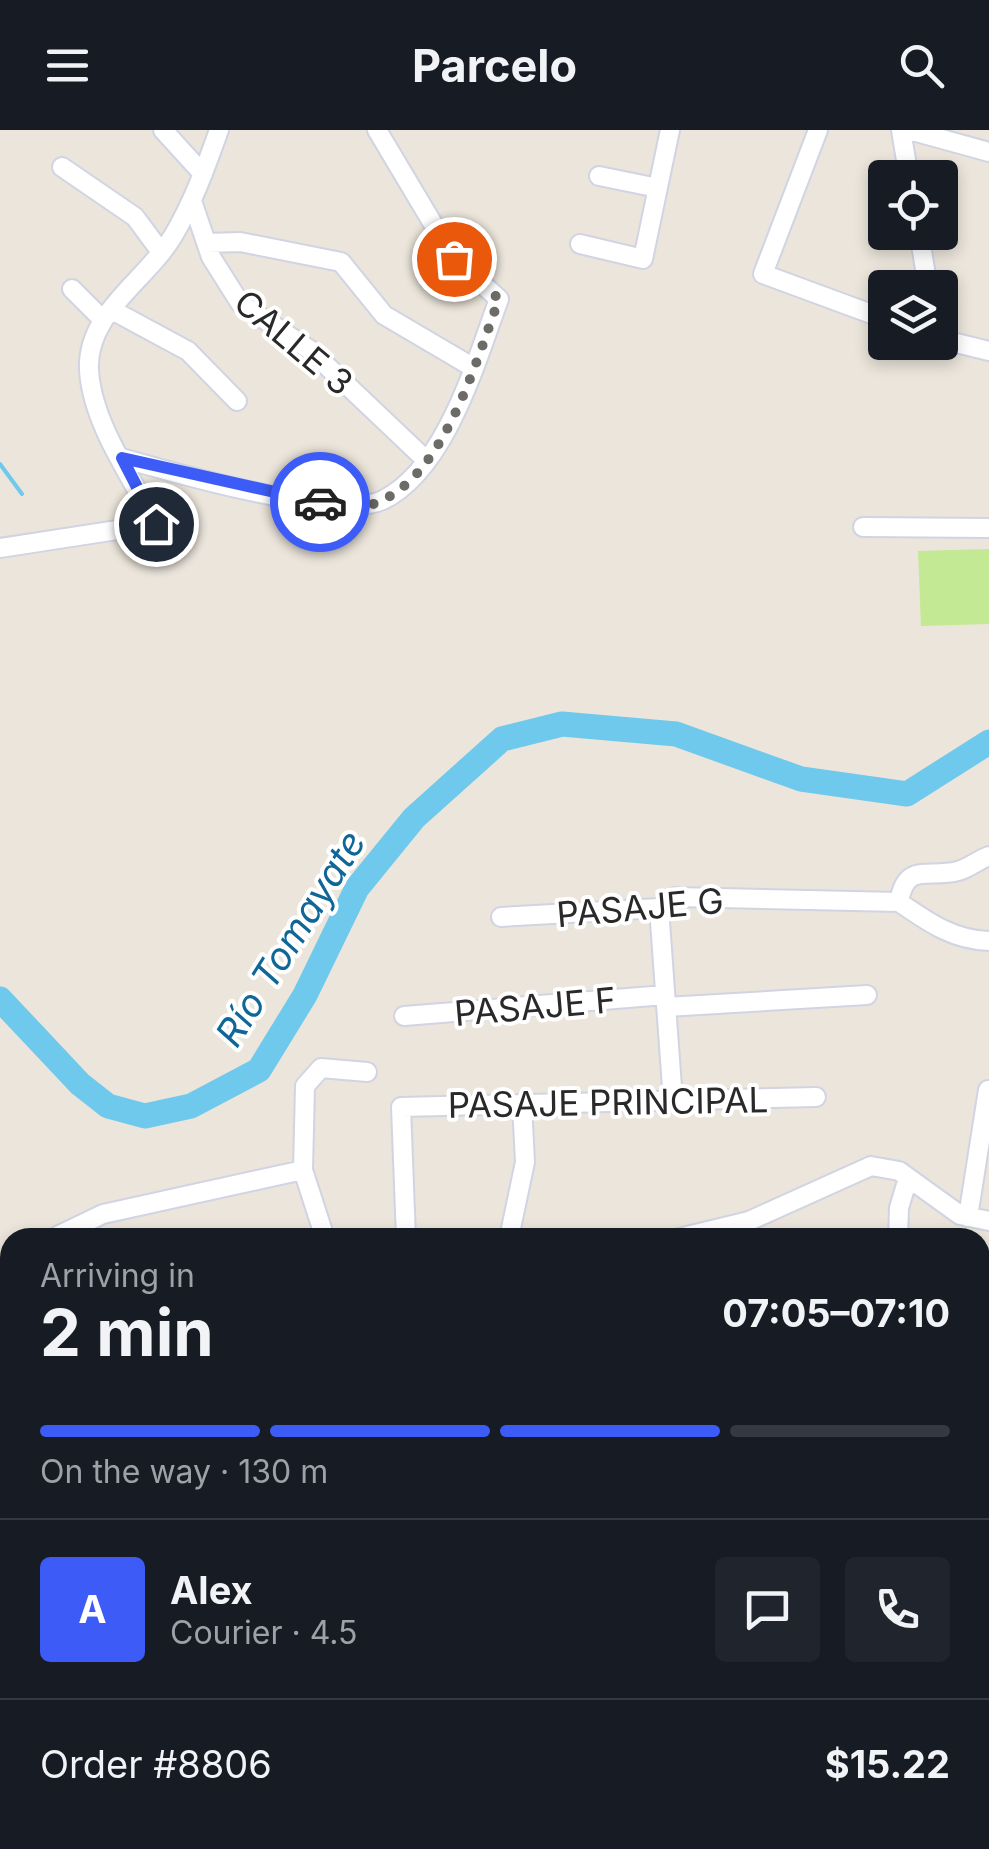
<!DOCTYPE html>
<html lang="en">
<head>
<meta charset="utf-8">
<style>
	:root { --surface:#171b24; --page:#20242c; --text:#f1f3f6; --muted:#9ea1a6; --line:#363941; --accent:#3d5cf7 }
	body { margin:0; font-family:Inter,sans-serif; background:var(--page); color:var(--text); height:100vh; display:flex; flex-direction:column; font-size:38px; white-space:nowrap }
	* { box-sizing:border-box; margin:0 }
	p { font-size:32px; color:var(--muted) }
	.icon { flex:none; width:55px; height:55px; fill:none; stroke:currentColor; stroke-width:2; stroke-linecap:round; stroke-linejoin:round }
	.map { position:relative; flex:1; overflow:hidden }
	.sheet { position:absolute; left:0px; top:1098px; width:990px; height:622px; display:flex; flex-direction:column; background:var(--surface); border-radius:30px 30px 0 0; box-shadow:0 5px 15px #0003 }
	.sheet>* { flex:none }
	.fabs { position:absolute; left:868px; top:30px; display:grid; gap:20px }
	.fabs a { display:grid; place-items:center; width:90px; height:90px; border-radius:10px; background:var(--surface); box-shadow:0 5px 15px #0003; font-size:50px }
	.pin { position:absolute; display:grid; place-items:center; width:85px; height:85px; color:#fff; margin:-42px; border:5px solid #fff; border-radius:50%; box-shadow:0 2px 10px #0007 }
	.courier { position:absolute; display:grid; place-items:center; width:100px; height:100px; margin:-50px; border:8px solid #3d5cf7; border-radius:50%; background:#fff; color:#222; box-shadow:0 2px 12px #0007 }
	.overview em { font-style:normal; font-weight:700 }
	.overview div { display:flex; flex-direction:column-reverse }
	.overview { display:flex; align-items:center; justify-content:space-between; height:170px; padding:0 40px }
	h1 { font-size:65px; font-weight:700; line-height:75px }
	.bar { display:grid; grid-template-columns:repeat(4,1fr); gap:15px 10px; align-content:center; height:120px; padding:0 40px }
	.bar i { height:12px; border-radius:8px; background:var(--line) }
	.bar .selected { background:var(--accent) }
	.bar p { grid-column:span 4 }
	.line { display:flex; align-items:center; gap:25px; padding:0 40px; border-top:2px solid var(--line) }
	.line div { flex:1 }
	.round { display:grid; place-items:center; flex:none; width:105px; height:105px; border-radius:10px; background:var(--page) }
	header { display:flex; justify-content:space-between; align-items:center; height:130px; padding:0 40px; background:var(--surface); font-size:45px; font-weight:700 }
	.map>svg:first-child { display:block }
	.pitch { fill:#c3e994 }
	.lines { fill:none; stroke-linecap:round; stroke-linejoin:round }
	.stream { stroke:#6fc9ec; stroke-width:4 }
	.river { stroke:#6fc9ec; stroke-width:25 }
	.minor-casing { stroke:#d1d4e2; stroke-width:22 }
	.major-casing { stroke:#c7c7c7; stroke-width:28 }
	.minor { stroke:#fff; stroke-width:18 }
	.major { stroke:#eecf5e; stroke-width:22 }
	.done { stroke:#6d6b67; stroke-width:10; stroke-dasharray:0 18 }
	.route { stroke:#3d5cf7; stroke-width:12 }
	.labels { text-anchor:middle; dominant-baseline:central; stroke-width:8; stroke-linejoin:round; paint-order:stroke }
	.street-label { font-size:35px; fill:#292929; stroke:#fff }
	.water-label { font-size:38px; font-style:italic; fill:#0f6697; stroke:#fff }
</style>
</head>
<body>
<header><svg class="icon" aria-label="menu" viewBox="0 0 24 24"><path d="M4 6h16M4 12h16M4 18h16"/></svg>Parcelo<svg class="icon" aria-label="search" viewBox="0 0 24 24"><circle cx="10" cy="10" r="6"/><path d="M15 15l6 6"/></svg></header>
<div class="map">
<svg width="989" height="1719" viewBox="0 0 989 1719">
	<rect width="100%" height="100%" fill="#ebe5db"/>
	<!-- pitch -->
	<path class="pitch" d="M 989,419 L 989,494 L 921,496 L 918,421 Z"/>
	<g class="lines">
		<!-- stream -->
		<path class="stream" d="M 0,334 L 22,364"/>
		<!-- river -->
		<path class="river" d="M 0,869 L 80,954 L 108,976 L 145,986 L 191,976 L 259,940 L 305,865 L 357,758 L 414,688 L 502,609 L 562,594 L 676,604 L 801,649 L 907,664 L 989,612
			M 980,1551 L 989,1546
			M 562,1719 L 578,1710"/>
		<!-- minor casing -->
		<g class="minor-casing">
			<path id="minor" d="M 163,0 L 203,44
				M 818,0 L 763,144 L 885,189
				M 901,0 L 909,48
				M 909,0 L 989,22
				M 62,37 L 135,87 L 161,122
				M 599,46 L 658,58
				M 192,71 L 211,127 L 240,173 L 310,220 L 427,331
				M 919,102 L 928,158
				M 207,113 L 240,112 L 341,132 L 384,185 L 474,238
				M 580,114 L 643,129 L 670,0
				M 72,159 L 103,190
				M 112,180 L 188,221 L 237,271
				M 940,209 L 989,221
				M 122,328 C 171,342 341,391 383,370 C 446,339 476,231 499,169 L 454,129 L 377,0
				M 863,397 L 989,398
				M 0,418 L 156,394 C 132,348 92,293 89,240 C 86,183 147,150 173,106 C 193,73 206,36 219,0
				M 899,772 C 906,731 928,749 958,741 C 969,738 978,730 989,726
				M 899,772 C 928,792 953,810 989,811
				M 659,778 L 673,971
				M 501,787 L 659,778 L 675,767 L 899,772
				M 666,877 L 867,865
				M 404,886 L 665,865
				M 968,1087 L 988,960
				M 53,1108 L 103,1084 L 303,1040
				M 325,1108 L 303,1040 L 305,956 L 321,938 L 367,942
				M 406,1108 L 401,977 L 816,967
				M 509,1108 L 525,1032 L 522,974
				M 679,1108 L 749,1091 L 871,1036 L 899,1041 L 960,1085 L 989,1091
				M 898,1108 L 899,1078 L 908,1048
				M 980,1128 L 988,1128
				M 0,1138 L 10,1133
				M 980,1217 L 989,1217
				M 0,1288 L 10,1286
				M 77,1710 L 92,1719
				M 245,1710 L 262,1719
				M 424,1710 L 426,1711
				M 176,1719 L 181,1710"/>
		</g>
		<!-- major casing -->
		<g class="major-casing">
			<path id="major" d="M 980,1319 L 989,1319
				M 0,1335 L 10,1333
				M 980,1345 L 989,1345
				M 0,1423 L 10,1417"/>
		</g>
		<!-- minor -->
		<use href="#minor" class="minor"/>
		<!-- major -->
		<use href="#major" class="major"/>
	</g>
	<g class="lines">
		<!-- done -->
		<path class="done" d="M 320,372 C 339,375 363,380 381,371 C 446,341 476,231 499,169 L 454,129"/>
		<!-- route -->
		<path class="route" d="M 156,394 L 122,328 L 320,372"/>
	</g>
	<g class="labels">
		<!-- street labels -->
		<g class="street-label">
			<text transform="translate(294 212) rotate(40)">CALLE 3</text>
			<text transform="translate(640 777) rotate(-5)">PASAJE G</text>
			<text transform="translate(535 876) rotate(-5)">PASAJE F</text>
			<text transform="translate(608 972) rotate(-1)">PASAJE PRINCIPAL</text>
		</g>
		<!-- water labels -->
		<g class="water-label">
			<text transform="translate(290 808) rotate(-58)">Río Tomayate</text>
		</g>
	</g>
</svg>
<div class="fabs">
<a><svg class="icon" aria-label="locate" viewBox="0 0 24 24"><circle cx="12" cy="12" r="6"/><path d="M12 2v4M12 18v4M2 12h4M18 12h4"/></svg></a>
<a><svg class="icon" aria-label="layers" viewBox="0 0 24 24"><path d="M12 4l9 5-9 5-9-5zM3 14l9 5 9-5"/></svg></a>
</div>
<div class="pin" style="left:454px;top:129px;background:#ea580c"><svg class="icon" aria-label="bag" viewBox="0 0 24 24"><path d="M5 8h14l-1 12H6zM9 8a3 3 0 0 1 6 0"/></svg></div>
<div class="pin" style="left:156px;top:394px;background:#1f2937"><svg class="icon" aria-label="home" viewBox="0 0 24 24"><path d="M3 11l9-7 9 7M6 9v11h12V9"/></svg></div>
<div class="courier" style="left:320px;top:372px"><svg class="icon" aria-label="car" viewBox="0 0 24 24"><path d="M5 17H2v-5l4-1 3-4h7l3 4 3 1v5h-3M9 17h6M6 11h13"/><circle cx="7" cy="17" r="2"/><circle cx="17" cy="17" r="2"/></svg></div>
<section class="sheet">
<div class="overview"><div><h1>2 min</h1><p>Arriving in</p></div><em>07:05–07:10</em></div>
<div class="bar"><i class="selected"></i><i class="selected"></i><i class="selected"></i><i></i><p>On the way · 130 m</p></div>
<div class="line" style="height:180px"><b class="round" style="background:var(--accent);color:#fff">A</b><div><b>Alex</b><p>Courier · 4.5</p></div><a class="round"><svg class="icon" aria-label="chat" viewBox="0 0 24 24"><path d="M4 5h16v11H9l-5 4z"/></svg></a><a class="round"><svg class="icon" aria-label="phone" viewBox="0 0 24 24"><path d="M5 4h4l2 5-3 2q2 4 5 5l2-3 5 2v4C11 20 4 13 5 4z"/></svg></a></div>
<div class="line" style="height:130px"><div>Order #8806</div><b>$15.22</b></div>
</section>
</div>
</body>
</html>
